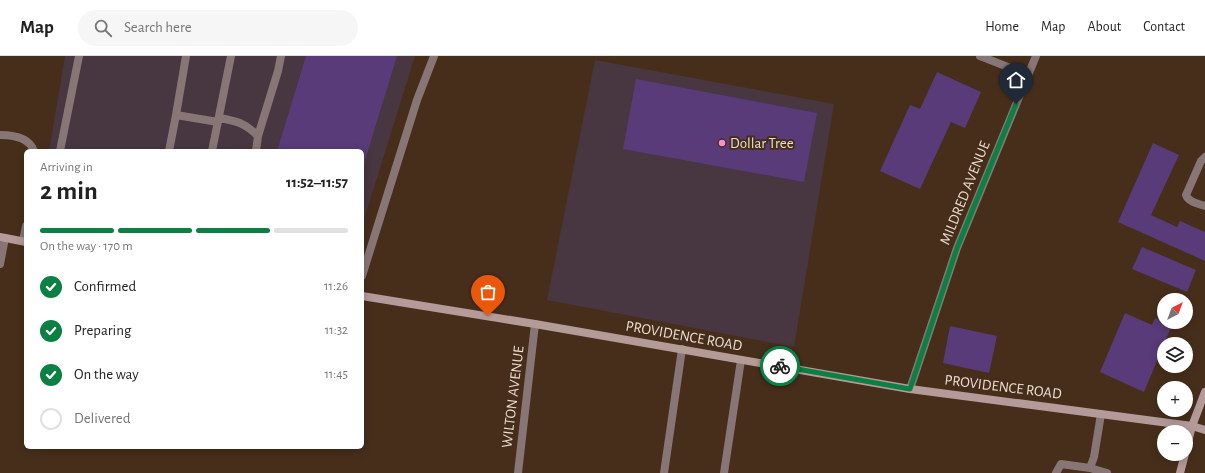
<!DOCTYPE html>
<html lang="en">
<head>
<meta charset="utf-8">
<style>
	:root { --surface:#fff; --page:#f6f6f6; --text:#222; --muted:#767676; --line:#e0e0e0; --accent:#0b8043 }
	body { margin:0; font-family:"Alegreya Sans",sans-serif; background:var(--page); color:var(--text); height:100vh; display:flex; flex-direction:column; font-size:15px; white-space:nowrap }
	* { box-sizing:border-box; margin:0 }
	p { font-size:13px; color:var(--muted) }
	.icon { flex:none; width:22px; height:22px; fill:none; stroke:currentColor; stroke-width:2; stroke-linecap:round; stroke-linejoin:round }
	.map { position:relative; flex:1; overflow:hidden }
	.panel { position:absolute; left:24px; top:93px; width:340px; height:300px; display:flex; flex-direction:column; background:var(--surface); border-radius:6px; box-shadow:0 2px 10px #0003 }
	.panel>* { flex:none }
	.needle { width:26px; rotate:41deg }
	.buttons { position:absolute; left:1157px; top:237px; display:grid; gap:8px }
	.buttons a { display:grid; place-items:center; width:36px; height:36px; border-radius:50%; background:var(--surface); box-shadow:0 2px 10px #0003; font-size:20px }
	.pin { position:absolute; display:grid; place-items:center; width:34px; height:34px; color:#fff; margin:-41px -17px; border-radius:50% 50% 50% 0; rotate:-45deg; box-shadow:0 0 4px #0007 }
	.pin .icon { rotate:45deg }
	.courier { position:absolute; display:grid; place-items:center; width:40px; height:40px; margin:-20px; border:3px solid #0b8043; border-radius:50%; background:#fff; color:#222; box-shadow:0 1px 5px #0007 }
	.overview em { font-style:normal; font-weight:600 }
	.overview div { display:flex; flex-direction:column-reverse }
	.overview { display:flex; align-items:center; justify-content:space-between; height:68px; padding:0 16px }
	h1 { font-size:26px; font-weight:600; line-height:30px }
	.bar { display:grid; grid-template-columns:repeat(4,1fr); gap:6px 4px; align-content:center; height:48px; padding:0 16px }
	.bar i { height:5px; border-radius:3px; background:var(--line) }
	.bar .on { background:var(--accent) }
	.bar p { grid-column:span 4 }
	ol { padding:0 16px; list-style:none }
	li { display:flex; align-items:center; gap:12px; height:44px }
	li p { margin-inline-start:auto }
	li .icon { padding:4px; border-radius:50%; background:var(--accent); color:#fff; stroke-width:4 }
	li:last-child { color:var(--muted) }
	li i { width:22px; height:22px; border:2px solid var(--line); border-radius:50% }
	header { display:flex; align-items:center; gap:24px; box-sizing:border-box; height:56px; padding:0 20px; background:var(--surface); border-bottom:1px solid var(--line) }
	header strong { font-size:19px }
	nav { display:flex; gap:22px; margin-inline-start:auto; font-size:14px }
	.search { width:280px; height:36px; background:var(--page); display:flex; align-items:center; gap:10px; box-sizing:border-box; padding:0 14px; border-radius:22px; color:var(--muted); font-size:15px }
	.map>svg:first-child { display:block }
	.commercial { fill:#483640 }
	.building { fill:#583b78 }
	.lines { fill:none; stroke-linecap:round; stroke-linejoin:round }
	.lane { stroke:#877675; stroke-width:8 }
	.street { stroke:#877675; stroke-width:8 }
	.secondary { stroke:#b59a9a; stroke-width:8 }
	.done { stroke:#b29f91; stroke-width:4; stroke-dasharray:0 7.2 }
	.route { stroke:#0b8043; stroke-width:5 }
	.poi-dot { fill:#f890cb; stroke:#462e1b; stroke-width:1.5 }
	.labels { text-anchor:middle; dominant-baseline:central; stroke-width:4; stroke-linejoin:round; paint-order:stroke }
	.poi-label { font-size:15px; fill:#ecdcd1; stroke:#462e1b; text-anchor:start }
	.street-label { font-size:15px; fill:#ecdcd1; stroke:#462e1b }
</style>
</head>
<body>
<header>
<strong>Map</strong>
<div class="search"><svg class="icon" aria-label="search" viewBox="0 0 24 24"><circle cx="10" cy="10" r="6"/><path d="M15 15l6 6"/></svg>Search here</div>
<nav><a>Home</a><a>Map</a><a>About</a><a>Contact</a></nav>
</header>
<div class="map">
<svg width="1205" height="417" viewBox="0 0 1205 417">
	<rect width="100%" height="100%" fill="#462e1b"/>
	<!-- commercial -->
	<path class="commercial" d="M 65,0 L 415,0 L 362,170 L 362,95 L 49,95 Z
		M 595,4 L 834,48 L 794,291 L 547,244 Z"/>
	<!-- building -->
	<path class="building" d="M 306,0 L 397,0 L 362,114 L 362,95 L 277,95 Z
		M 937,16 L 981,36 L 965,72 L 951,66 L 920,133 L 880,115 L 910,49 L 920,53 Z
		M 636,23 L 817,57 L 804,126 L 623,93 Z
		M 1153,87 L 1179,99 L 1151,159 L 1177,171 L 1180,165 L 1205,176 L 1205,205 L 1118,166 Z
		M 1142,191 L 1196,214 L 1187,236 L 1132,213 Z
		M 1125,257 L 1152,269 L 1155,262 L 1172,269 L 1144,336 L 1100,316 Z
		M 950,270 L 997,280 L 989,317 L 943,307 Z"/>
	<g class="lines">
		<!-- lane -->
		<path class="lane" d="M 980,0 L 1028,19
			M 176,59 L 186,0
			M 219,62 C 237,65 245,67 258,80 L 256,95
			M 0,79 C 13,79 29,81 34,95
			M 258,80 L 278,15 L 281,0
			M 60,95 L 79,0
			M 169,95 L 176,59 L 218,66
			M 212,95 L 231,0
			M 1205,101 L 1201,105 L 1186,139 C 1188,146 1199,148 1205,150
			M 23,185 L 26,170
			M 362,220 L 417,44 L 434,0
			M 1090,412 L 1107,417
			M 664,417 L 682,293
			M 724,417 L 741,304
			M 1056,417 L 1061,408 L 1090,412 L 1094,401 L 1101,358"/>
		<!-- street -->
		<path class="street" d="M 0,208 L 5,182
			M 910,333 L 957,192 L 1036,0
			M 518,417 L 535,268"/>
		<!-- secondary -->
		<path class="secondary" d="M 0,181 L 26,186
			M 362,240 L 535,268 L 910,333 L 1192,370 L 1205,374
			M 1186,394 L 1192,370 L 1205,336
			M 1180,417 L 1185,398"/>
	</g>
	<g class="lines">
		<!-- done -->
		<path class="done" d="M 488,260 L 780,310"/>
		<!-- route -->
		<path class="route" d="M 780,310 L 910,333 L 957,192 L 1016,48"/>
	</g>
	<!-- markers -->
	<circle class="poi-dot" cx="722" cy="87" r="4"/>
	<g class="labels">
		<!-- poi labels -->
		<g class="poi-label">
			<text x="730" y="87">Dollar Tree</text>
		</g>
		<!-- street labels -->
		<g class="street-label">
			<text transform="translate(965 137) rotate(-68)">MILDRED AVENUE</text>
			<text transform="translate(684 280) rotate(10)">PROVIDENCE ROAD</text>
			<text transform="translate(1003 331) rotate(7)">PROVIDENCE ROAD</text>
			<text transform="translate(513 341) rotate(-83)">WILTON AVENUE</text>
		</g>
	</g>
</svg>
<div class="buttons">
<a><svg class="needle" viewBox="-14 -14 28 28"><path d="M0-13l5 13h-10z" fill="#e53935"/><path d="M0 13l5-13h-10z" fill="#767676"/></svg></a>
<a><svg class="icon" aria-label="layers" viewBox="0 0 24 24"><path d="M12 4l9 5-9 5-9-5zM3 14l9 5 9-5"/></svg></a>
<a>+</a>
<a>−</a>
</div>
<div class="pin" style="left:488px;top:260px;background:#ea580c"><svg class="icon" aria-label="bag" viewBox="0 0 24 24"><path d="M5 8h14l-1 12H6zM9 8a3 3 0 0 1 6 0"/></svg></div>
<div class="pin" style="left:1016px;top:48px;background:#1f2937"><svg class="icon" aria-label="home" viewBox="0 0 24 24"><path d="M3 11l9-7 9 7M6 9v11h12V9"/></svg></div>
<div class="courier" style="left:780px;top:310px"><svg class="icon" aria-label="bike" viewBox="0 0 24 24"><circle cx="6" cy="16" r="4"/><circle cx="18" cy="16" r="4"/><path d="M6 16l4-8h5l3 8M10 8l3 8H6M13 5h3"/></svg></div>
<section class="panel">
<div class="overview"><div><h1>2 min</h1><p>Arriving in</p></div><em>11:52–11:57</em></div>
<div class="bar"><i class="on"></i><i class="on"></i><i class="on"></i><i></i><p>On the way · 170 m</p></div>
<ol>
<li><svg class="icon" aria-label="check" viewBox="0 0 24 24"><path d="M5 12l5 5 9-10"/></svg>Confirmed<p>11:26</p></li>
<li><svg class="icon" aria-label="check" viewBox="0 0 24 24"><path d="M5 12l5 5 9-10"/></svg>Preparing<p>11:32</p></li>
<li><svg class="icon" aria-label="check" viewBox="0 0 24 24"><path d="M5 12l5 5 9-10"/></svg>On the way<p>11:45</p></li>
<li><i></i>Delivered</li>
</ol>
</section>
</div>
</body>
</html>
